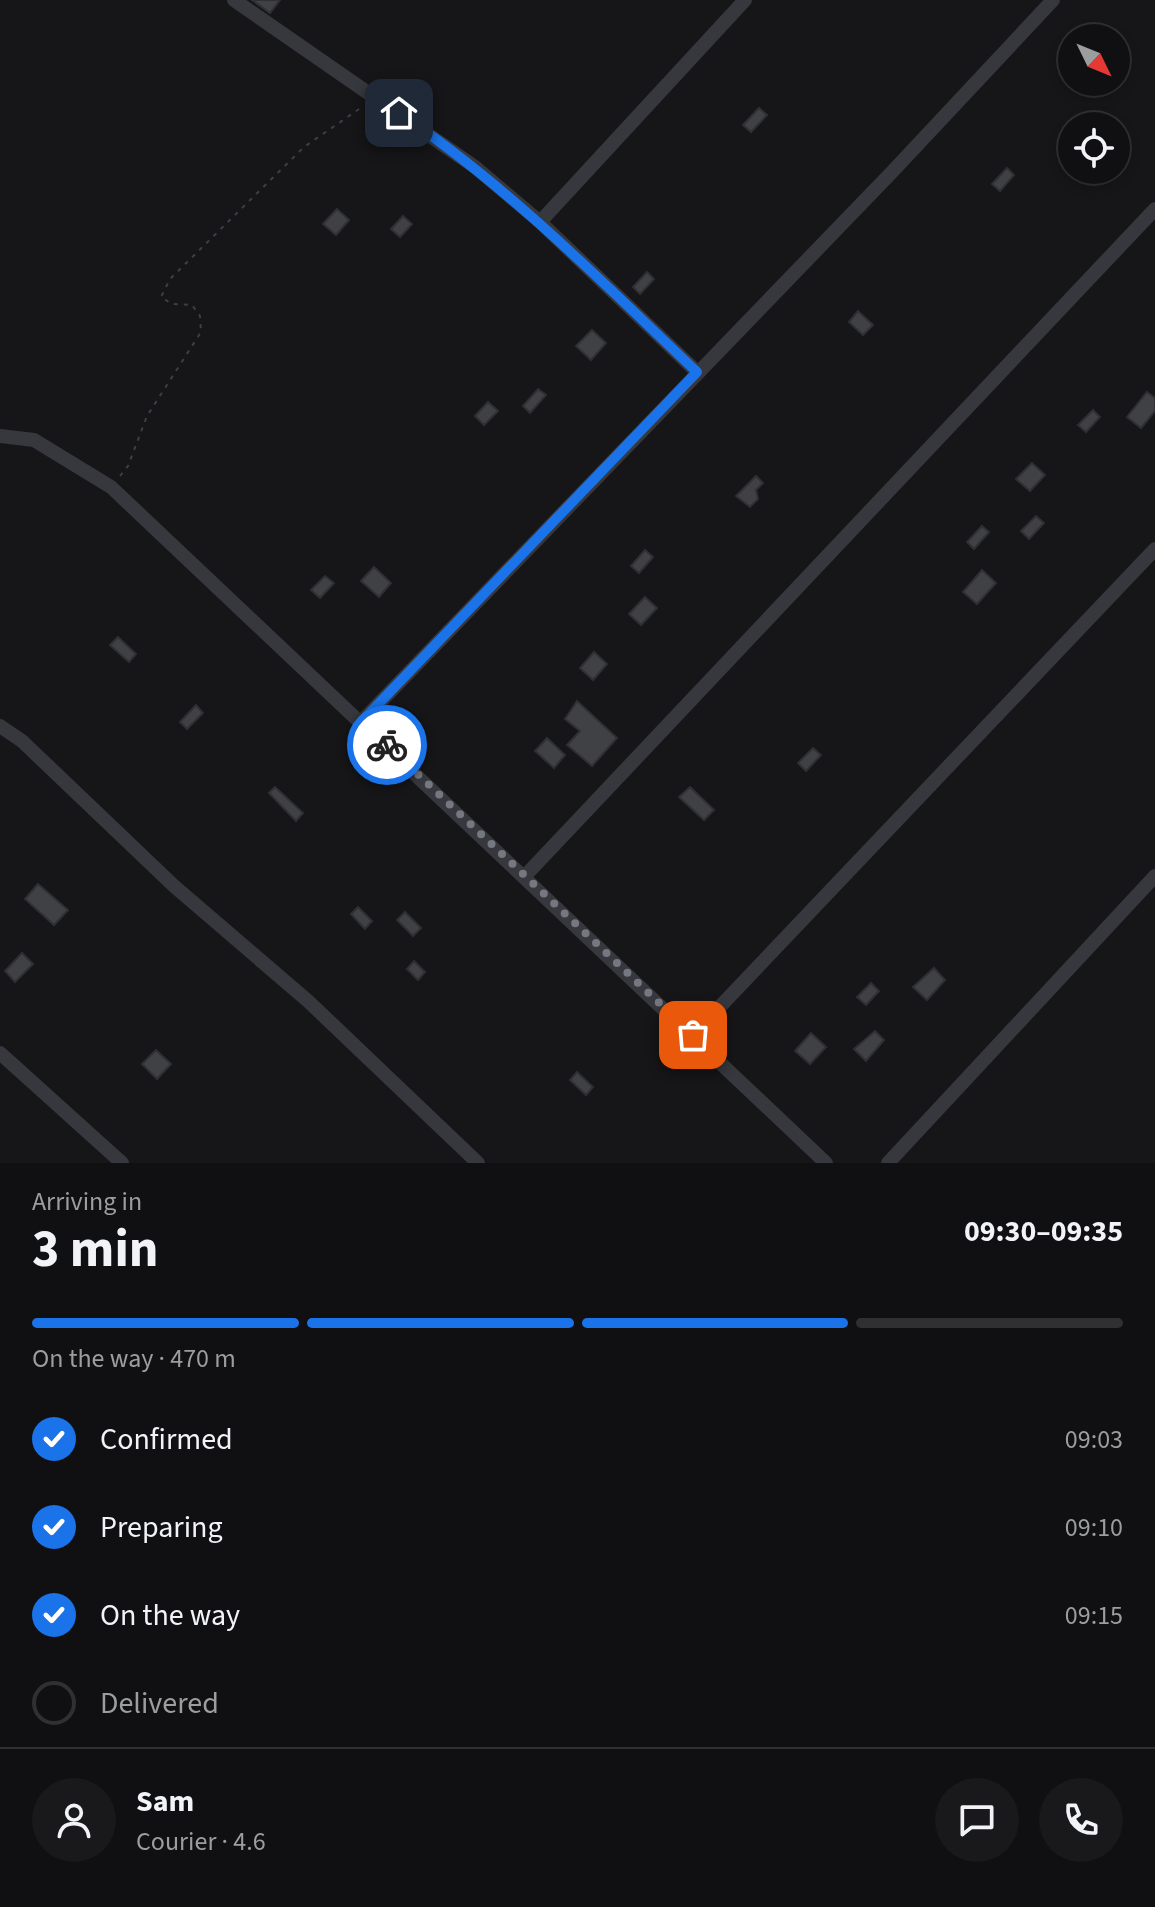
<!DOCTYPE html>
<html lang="en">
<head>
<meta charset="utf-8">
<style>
	:root { --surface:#101012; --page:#19191b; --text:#f1f3f6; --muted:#9c9d9f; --line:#303032; --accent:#1a73e8 }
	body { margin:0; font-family:"Source Sans 3",sans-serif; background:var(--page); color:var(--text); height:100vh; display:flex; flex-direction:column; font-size:30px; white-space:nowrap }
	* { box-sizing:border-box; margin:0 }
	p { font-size:26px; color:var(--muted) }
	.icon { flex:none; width:44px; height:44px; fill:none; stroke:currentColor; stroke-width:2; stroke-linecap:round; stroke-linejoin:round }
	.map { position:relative; height:1163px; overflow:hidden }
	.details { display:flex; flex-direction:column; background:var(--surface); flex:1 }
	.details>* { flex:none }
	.needle { width:52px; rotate:133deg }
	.fabs { position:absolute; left:1058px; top:24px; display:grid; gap:16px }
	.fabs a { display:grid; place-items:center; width:72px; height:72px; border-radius:50%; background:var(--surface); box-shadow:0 4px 12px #0003,0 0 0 2px var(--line); font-size:40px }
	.pin { position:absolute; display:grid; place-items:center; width:68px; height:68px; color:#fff; margin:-34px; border-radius:16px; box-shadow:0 4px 12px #0006 }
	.courier { position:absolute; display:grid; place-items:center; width:80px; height:80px; margin:-40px; border:6px solid #1a73e8; border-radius:50%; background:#fff; color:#222; box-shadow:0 2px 10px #0007 }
	.head em { font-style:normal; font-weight:700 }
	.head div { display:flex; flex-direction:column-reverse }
	.head { display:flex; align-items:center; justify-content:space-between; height:136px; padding:0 32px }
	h1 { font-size:52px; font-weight:700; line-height:60px }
	.bar { display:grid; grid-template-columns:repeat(4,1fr); gap:12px 8px; align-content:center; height:96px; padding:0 32px }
	.bar i { height:10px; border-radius:6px; background:var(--line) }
	.bar .selected { background:var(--accent) }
	.bar p { grid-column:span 4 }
	.line { display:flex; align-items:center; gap:20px; padding:0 32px; border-top:2px solid var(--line) }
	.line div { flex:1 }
	.round { display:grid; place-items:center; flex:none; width:84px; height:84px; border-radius:42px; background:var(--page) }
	ol { padding:0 32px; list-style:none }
	li { display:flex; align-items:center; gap:24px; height:88px }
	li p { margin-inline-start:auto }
	li .icon { padding:8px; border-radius:50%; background:var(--accent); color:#fff; stroke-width:4 }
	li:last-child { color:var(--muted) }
	li i { width:44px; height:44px; border:4px solid var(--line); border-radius:50% }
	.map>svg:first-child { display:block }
	.building { fill:#404145; stroke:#303034; stroke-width:2 }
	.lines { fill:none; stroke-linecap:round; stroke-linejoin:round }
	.path { stroke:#3d3f44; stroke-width:2; stroke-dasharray:4 6; stroke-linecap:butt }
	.minor { stroke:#37383d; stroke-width:14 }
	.done { stroke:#757880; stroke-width:8; stroke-dasharray:0 14.4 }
	.route { stroke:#1a73e8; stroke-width:10 }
</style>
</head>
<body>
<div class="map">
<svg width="1155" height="1163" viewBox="0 0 1155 1163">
	<rect width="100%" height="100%" fill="#161618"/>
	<!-- building -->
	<path class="building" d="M 252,0 L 280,0 L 270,13 Z
		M 759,108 L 767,115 L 751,132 L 743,125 Z
		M 1007,168 L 1014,175 L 1000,191 L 992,184 Z
		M 337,209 L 349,220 L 336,235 L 323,224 Z
		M 403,216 L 412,224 L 400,237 L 391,229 Z
		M 647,272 L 654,279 L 640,294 L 633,287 Z
		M 858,311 L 873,325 L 863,335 L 849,322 Z
		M 592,330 L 606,343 L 591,360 L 576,346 Z
		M 538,389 L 546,395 L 530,413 L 523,406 Z
		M 1147,392 L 1155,398 L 1155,411 L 1141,428 L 1127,417 Z
		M 488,402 L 498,411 L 484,425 L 475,416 Z
		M 1093,410 L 1100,417 L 1086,432 L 1078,425 Z
		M 1032,463 L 1045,475 L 1030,491 L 1016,479 Z
		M 756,476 L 763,483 L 756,490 L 758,499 L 750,507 L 736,496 Z
		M 1036,516 L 1044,523 L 1029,539 L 1021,531 Z
		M 982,526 L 989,532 L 974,549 L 967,542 Z
		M 645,550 L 653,557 L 639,573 L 631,566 Z
		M 374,567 L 391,583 L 379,597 L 361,581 Z
		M 982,570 L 996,583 L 977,604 L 963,592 Z
		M 325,576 L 334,583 L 320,598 L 311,590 Z
		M 645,597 L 657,608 L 641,625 L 629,614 Z
		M 118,637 L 136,654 L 129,662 L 110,645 Z
		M 594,652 L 607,664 L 593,680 L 580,668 Z
		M 577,701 L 617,738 L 592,766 L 567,745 L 580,731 L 565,719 Z
		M 196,705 L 203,713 L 187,729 L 180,722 Z
		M 547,738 L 565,755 L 554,768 L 535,751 Z
		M 813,748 L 821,755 L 806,771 L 798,763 Z
		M 275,787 L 303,813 L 296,821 L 269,793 Z
		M 690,787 L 714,810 L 704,820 L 679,797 Z
		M 38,884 L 68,910 L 54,925 L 25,899 Z
		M 358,907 L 372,921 L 365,929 L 351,914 Z
		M 405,912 L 421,928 L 413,936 L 397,920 Z
		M 22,953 L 33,964 L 15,982 L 5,971 Z
		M 414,961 L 425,972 L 418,980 L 407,969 Z
		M 934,968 L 945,980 L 927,1000 L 913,987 Z
		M 871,983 L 879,991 L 866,1005 L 857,997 Z
		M 875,1031 L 884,1040 L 866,1061 L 854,1049 Z
		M 811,1033 L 826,1047 L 810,1064 L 795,1051 Z
		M 156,1050 L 171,1064 L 157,1079 L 142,1064 Z
		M 577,1072 L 593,1087 L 586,1095 L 570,1080 Z"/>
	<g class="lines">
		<!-- path -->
		<path class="path" d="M 120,476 L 128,466 L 147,416 L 201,332 L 200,316 L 192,305 L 172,304 L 161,297 L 170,279 L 304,147 L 362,107"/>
		<!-- minor -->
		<path class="minor" d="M 234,0 L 475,167 L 540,222 L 697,372
			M 540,222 L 745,0
			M 0,436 L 34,440 L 111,487 L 826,1163
			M 362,721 L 892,172 L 1053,0
			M 0,726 L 22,741 L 174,886 L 308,1001 L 478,1163
			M 524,877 L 1155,209
			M 693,1035 L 1155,549
			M 0,1053 L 122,1163
			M 888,1163 L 1155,876"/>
	</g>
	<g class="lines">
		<!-- done -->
		<path class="done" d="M 387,745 L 693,1035"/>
		<!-- route -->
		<path class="route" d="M 387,745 L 362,721 L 697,372 C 601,281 509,187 399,113"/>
	</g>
</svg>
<div class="fabs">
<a><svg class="needle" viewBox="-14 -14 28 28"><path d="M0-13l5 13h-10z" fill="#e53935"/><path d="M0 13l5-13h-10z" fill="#9c9d9f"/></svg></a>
<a><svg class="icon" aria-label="locate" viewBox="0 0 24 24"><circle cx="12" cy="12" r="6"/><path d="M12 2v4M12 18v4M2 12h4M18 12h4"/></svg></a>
</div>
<div class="pin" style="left:693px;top:1035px;background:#ea580c"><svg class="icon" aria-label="bag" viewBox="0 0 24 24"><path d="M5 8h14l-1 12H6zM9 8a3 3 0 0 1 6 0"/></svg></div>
<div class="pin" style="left:399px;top:113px;background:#1f2937"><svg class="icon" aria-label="home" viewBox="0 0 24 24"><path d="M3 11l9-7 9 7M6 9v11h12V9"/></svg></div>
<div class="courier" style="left:387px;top:745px"><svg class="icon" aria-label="bike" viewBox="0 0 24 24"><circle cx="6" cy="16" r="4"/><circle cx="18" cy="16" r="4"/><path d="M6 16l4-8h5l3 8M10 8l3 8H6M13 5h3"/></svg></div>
</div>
<section class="details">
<div class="head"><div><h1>3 min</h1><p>Arriving in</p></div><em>09:30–09:35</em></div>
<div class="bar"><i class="selected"></i><i class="selected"></i><i class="selected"></i><i></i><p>On the way · 470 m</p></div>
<ol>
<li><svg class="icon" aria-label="check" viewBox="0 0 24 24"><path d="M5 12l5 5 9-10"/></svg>Confirmed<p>09:03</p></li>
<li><svg class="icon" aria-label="check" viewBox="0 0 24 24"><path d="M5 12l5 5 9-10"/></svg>Preparing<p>09:10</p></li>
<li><svg class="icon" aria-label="check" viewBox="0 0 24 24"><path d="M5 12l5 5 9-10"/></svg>On the way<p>09:15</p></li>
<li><i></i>Delivered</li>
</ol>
<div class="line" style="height:144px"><a class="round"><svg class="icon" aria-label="person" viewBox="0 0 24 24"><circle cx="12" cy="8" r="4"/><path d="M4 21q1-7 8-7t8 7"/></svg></a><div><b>Sam</b><p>Courier · 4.6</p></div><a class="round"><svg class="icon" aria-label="chat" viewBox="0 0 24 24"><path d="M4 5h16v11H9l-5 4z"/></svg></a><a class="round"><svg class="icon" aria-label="phone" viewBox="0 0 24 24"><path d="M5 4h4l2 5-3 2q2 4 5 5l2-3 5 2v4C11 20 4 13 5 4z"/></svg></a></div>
</section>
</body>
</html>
